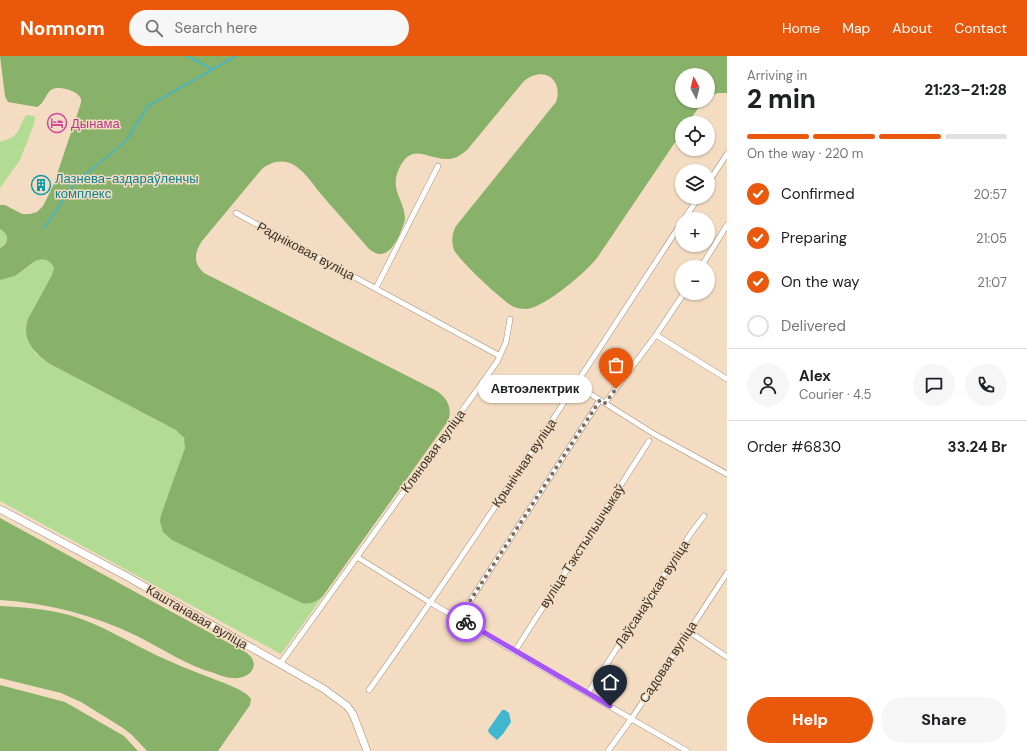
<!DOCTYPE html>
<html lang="en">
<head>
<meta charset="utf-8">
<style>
	:root { --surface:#fff; --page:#f6f6f6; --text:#202124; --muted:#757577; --line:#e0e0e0; --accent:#ea580c }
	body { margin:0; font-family:"DM Sans",sans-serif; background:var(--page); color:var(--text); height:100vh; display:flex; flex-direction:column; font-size:15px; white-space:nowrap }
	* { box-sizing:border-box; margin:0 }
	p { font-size:13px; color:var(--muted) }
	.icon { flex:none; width:22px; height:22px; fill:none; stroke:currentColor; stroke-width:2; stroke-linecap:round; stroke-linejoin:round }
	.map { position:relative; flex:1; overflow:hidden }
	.sheet { display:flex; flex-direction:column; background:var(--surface); width:300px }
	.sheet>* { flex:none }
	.needle { width:26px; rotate:353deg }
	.controls { position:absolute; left:675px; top:12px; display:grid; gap:8px }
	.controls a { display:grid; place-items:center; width:40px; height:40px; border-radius:50%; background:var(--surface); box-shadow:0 1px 3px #0004; font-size:20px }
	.pin { position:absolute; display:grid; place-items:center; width:34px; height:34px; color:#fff; margin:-41px -17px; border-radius:50% 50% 50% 0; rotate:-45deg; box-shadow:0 0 4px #0007 }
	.pin .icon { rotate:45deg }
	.courier { position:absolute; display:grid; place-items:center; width:40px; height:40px; margin:-20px; border:3px solid #a855f7; border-radius:50%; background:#fff; color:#222; box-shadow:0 1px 5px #0007 }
	.bubble { position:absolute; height:28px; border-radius:14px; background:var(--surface); box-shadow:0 1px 3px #0004; font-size:13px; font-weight:800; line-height:28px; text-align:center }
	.headline em { font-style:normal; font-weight:800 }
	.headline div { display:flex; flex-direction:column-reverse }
	.headline { display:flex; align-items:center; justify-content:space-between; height:68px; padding:0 20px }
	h1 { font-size:26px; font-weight:800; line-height:30px }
	.bar { display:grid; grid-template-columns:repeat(4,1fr); gap:6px 4px; align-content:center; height:48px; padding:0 20px }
	.bar i { height:5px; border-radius:3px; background:var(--line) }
	.bar .current { background:var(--accent) }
	.bar p { grid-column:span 4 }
	.line { display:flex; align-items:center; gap:10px; padding:0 20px; border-top:1px solid var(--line) }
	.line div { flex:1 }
	.round { display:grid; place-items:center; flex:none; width:42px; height:42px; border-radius:21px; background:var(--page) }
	ol { padding:0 20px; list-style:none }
	li { display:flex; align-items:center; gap:12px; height:44px }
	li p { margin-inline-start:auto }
	li .icon { padding:4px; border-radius:50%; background:var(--accent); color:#fff; stroke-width:4 }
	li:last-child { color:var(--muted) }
	li i { width:22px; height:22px; border:2px solid var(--line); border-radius:50% }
	.cta { display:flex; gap:8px; margin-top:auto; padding:8px 20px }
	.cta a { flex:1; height:46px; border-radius:24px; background:var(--accent); color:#fff; font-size:16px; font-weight:800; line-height:46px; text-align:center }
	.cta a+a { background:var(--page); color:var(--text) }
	header { display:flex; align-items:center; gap:24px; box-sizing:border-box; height:56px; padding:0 20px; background:var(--accent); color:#fff }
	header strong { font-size:19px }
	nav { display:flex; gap:22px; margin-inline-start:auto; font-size:14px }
	.search { width:280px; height:36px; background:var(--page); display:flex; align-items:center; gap:10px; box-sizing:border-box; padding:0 14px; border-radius:22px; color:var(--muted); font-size:15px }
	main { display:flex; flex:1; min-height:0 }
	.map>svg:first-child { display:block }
	.green { fill:#b2db93 }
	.forest { fill:#88b169 }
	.water { fill:#41b7cf }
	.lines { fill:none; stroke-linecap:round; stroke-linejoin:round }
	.stream { stroke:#41b7cf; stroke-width:1.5 }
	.street-casing { stroke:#a38d76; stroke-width:6 }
	.secondary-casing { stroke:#a38d76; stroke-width:8 }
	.street { stroke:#fff; stroke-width:5 }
	.secondary { stroke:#fff; stroke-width:7 }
	.done { stroke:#7b6e5f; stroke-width:4; stroke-dasharray:0 7.2 }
	.route { stroke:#a855f7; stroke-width:5 }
	.labels { text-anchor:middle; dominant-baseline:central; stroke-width:3; stroke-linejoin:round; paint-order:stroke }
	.hotel-label { font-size:13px; fill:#b23c85; stroke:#f3dcc2; text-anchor:start }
	.culture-label { font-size:13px; fill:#0d838f; stroke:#f3dcc2; text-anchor:start }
	.street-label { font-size:13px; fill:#3b3329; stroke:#f3dcc2 }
</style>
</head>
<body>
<header>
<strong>Nomnom</strong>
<div class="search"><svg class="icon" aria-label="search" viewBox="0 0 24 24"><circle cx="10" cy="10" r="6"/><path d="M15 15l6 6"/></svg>Search here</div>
<nav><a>Home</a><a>Map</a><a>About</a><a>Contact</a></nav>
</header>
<main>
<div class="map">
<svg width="727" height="695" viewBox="0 0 727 695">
	<rect width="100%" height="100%" fill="#f3dcc2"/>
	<!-- green -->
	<path class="green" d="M 27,59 L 34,60 L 35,63 L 34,68 L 20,104 L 0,132 L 0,86 C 5,84 11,83 15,79 C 21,74 21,64 27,59 Z
		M 0,173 C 9,178 10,187 0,192 Z
		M 43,203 C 50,205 54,208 54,216 L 26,269 L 35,297 L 50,308 L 176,374 C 180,377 184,381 185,386 C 187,399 166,445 161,459 L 319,543 L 323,540 L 281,598 L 0,445 L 0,224 L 15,220 L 35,205 Z"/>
	<!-- forest -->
	<path class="forest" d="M 0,0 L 727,0 L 727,37 L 718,37 L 708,41 L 708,19 L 682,19 L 682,45 L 703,45 L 688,67 L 682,67 L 682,76 L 597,202 C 585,217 544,252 526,253 C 522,253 517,252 514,251 C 503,246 459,204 454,194 C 451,185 452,178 456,170 L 556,46 C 564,23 543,9 524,25 L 467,94 C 461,99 455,103 448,103 C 427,104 411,84 398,115 C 390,135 405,145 405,163 C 404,169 401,174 399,180 C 392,193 384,205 369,193 C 353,174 336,156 320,137 C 312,127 304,114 292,108 C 281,103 270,106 261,114 L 202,185 C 194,197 193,207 204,217 L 435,334 C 447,341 453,352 448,365 L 323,540 C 317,545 311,549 302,547 L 172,484 L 163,476 L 160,465 L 161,459 L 185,392 L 184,382 L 176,374 L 50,308 C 34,297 21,283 28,263 L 52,219 L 54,212 C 50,203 43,202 35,205 L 15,220 L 0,224 L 0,192 C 10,187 9,178 0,173 L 0,149 L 5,149 L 22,158 L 30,158 L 37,156 L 43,150 L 53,130 L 80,50 C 81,47 82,44 80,41 C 76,34 57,29 51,34 C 45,39 44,48 37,51 L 8,46 L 5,40 Z
		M 0,462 L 247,597 L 252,602 L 254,608 C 253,619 242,623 232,622 C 226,622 220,619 214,617 C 186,609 163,593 137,580 C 94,559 48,547 0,544 Z
		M 0,550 C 23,551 47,553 69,559 C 101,568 128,586 158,600 C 175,608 193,615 211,622 C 221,626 246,634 251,643 L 250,649 L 218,695 L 147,695 L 132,679 L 123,672 L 81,646 L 61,637 L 0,622 Z
		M 0,629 L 65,646 L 124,680 L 138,695 L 0,695 Z"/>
	<!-- water -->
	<path class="water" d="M 502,654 L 505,654 L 509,657 L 511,666 L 503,678 L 497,684 L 489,677 L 488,674 Z"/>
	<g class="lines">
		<!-- stream -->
		<path class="stream" d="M 187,0 L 212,13
			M 44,172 L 75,127 L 126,85 L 148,50 L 236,0"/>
		<!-- street casing -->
		<g class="street-casing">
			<path id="street" d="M 708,127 L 727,98
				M 236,157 L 500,300
				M 684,163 L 699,141
				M 701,211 L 727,169
				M 376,232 L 438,110
				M 656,279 L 727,323
				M 576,329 L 654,378 L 727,418
				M 605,347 L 656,279 L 684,237
				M 357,501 L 431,547 L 687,695
				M 459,562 L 600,344
				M 688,575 L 727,601
				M 515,595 L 649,385
				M 280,608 L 497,306 L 506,286 L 510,263
				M 369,634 C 478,481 579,323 682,166
				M 588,637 L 691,477 L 704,460
				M 608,695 L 632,662 L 727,517"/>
		</g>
		<!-- secondary casing -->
		<g class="secondary-casing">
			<path id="secondary" d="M 0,453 L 126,520 L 324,633 L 347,650 L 353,658 L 367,695"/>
		</g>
		<!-- street -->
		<use href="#street" class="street"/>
		<!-- secondary -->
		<use href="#secondary" class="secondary"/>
	</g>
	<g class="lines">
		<!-- done -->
		<path class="done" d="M 466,566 L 459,562 L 600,344 L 605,347 L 616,333"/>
		<!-- route -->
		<path class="route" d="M 466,566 L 610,650"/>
	</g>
	<!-- icons -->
	<defs>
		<g id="hotel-ring" transform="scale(1)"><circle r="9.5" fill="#f3dcc2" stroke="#d1479c" stroke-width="1.5"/><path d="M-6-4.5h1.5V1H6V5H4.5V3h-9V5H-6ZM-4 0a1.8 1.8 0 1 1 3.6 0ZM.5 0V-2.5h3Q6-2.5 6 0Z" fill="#d1479c"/></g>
		<g id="building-ring" transform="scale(1)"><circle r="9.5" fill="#f3dcc2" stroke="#0f9aa8" stroke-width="1.5"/><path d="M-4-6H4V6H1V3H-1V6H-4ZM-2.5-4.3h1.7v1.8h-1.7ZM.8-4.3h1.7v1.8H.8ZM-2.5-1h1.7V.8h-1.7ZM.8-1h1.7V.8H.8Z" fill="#0f9aa8"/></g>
	</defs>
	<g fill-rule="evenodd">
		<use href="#hotel-ring" x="57" y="67"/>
		<use href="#building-ring" x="41" y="129"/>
	</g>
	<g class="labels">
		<!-- hotel labels -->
		<g class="hotel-label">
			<text x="71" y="67">Дынама</text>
		</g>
		<!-- culture labels -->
		<g class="culture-label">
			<text x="55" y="122">Лазнева-аздараўленчы<tspan x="55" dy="15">комплекс</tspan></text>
		</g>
		<!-- street labels -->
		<g class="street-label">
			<text transform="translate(306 195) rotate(28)">Радніковая вуліца</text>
			<text transform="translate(433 395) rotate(-54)">Кляновая вуліца</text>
			<text transform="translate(524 407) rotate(-56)">Крынічная вуліца</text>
			<text transform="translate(582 490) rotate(-57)">вуліца Тэкстыльшчыкаў</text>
			<text transform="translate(652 538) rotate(-57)">Лаўсанаўская вуліца</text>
			<text transform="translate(197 561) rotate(30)">Каштанавая вуліца</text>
			<text transform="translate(668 606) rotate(-57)">Садовая вуліца</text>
		</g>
	</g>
</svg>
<div class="controls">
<a><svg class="needle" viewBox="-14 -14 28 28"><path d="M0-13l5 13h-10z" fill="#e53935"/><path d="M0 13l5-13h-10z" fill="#757577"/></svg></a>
<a><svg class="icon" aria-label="locate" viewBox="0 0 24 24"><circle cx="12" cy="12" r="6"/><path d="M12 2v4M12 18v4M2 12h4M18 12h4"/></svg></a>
<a><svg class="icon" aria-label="layers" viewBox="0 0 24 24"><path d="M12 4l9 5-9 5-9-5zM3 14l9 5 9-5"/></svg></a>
<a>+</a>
<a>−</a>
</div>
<div class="pin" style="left:616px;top:333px;background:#ea580c"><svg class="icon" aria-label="bag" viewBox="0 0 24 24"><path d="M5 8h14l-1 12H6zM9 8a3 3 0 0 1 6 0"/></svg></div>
<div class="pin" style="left:610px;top:650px;background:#1f2937"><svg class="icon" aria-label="home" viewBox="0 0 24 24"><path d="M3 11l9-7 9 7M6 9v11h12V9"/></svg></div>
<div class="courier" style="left:466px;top:566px"><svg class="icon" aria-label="bike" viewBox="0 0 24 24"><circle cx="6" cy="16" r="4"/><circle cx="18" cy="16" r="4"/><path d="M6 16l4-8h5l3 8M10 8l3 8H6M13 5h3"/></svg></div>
<div class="bubble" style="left:478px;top:319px;width:114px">Автоэлектрик</div>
</div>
<section class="sheet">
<div class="headline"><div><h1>2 min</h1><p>Arriving in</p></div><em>21:23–21:28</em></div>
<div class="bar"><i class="current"></i><i class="current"></i><i class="current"></i><i></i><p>On the way · 220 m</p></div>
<ol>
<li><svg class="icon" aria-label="check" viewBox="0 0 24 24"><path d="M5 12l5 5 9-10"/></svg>Confirmed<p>20:57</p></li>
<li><svg class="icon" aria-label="check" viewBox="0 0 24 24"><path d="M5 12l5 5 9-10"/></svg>Preparing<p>21:05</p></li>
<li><svg class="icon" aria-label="check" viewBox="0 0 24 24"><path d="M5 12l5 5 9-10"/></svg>On the way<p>21:07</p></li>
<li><i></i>Delivered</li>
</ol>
<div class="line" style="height:72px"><a class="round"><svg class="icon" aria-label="person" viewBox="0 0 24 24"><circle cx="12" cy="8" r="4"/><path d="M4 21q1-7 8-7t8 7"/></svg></a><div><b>Alex</b><p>Courier · 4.5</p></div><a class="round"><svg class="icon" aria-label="chat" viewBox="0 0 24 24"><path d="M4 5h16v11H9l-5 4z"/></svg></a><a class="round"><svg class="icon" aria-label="phone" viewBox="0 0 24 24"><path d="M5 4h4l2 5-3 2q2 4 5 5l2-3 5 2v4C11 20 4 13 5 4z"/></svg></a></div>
<div class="line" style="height:52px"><div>Order #6830</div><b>33.24 Br</b></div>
<div class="cta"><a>Help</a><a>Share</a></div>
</section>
</main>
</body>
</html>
